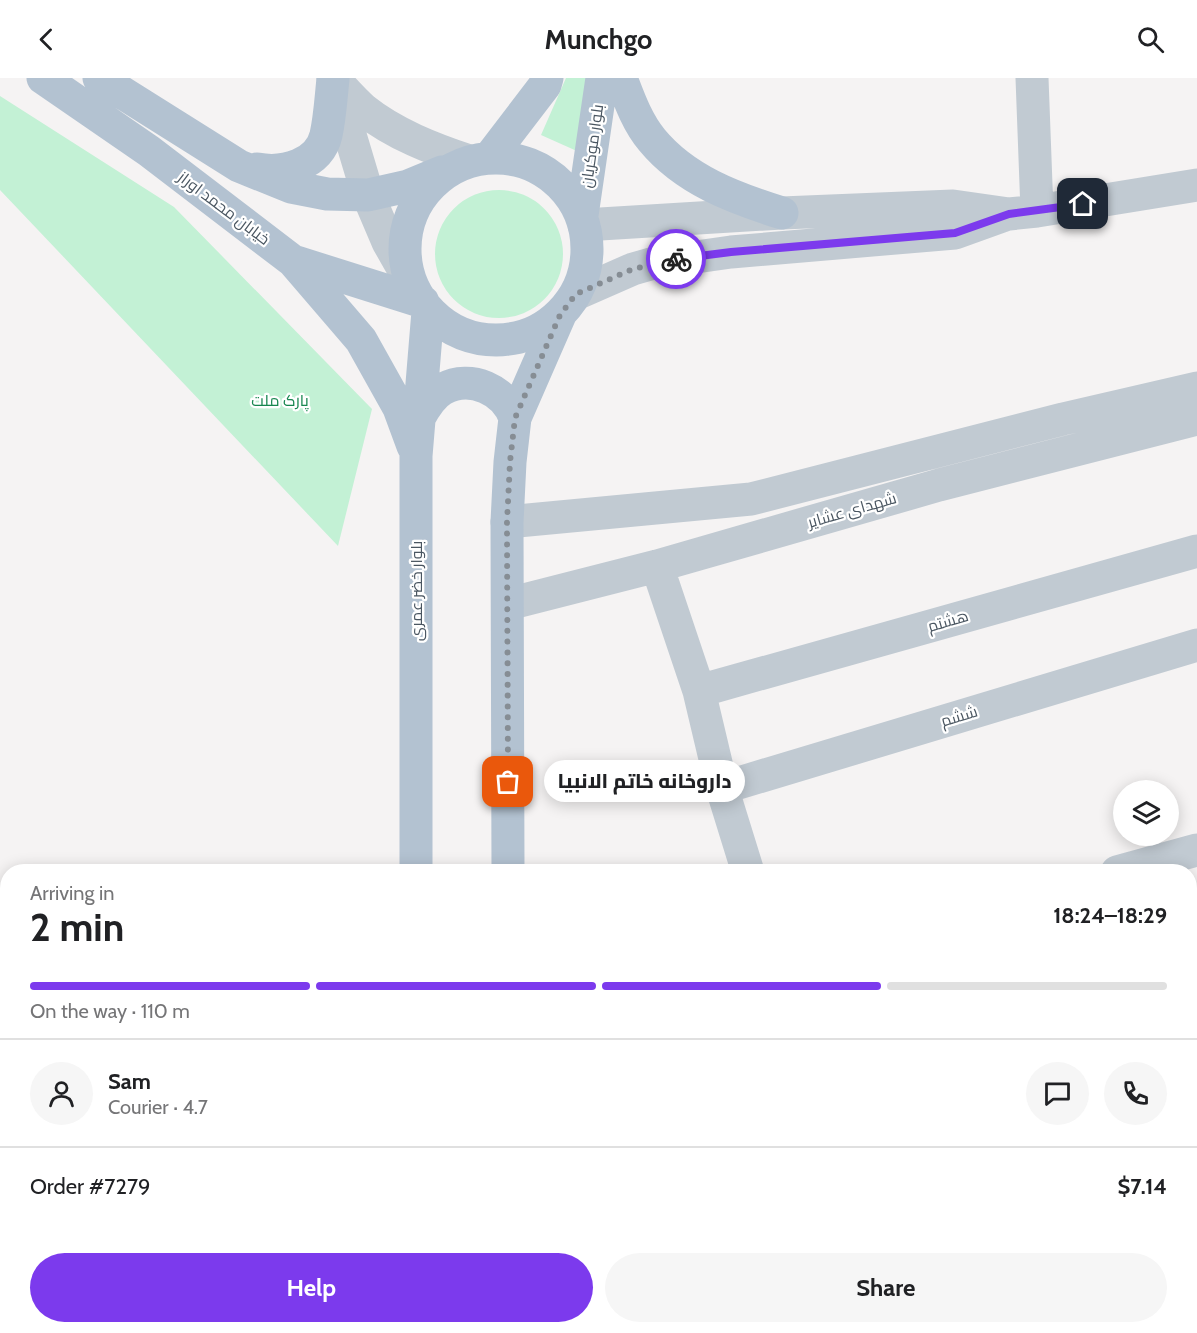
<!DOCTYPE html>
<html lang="en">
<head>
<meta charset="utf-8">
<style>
	:root { --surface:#fff; --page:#f6f6f6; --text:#202124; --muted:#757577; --line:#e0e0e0; --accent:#7c3aed }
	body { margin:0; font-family:Cabin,Cairo,sans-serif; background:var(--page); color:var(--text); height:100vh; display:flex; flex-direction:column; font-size:22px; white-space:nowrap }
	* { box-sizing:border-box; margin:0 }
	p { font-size:20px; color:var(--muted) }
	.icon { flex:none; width:33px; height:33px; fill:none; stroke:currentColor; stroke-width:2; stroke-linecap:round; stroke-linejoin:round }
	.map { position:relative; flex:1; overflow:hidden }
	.panel { position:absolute; left:0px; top:786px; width:1197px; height:470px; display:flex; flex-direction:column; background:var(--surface); border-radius:24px 24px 0 0; box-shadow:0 3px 15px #0003 }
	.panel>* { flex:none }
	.tools { position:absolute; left:1113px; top:702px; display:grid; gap:12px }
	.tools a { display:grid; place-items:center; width:66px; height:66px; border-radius:50%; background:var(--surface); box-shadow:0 3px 15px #0003; font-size:30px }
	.pin { position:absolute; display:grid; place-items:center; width:51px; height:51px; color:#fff; margin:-26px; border-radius:12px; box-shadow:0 3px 9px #0006 }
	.courier { position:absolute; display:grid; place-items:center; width:60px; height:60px; margin:-30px; border:4px solid #7c3aed; border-radius:50%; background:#fff; color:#222; box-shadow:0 2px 8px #0007 }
	.bubble { position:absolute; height:42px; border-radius:21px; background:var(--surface); box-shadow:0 3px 15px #0003; font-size:20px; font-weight:800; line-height:42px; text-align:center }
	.summary em { font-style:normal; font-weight:800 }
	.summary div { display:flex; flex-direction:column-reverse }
	.summary { display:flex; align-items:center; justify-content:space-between; height:102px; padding:0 30px }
	h1 { font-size:39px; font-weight:800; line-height:45px }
	.bar { display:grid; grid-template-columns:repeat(4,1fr); gap:9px 6px; align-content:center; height:72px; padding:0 30px }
	.bar i { height:8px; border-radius:4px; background:var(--line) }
	.bar .selected { background:var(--accent) }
	.bar p { grid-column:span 4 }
	.line { display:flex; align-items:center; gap:15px; padding:0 30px; border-top:2px solid var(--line) }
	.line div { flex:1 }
	.round { display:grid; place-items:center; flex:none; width:63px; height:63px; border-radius:32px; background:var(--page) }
	.action { display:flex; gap:12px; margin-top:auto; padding:12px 30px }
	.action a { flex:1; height:69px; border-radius:36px; background:var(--accent); color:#fff; font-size:24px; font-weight:800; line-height:69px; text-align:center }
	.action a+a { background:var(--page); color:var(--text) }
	header { display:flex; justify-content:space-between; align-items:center; height:78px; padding:0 30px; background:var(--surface); font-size:27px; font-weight:800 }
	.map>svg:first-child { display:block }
	.green { fill:#c3f1d5 }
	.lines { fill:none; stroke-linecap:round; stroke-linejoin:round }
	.minor { stroke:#c1cad2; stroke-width:33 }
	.major { stroke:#b3c2d1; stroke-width:33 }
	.done { stroke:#868d94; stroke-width:6; stroke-dasharray:0 10.8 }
	.route { stroke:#7c3aed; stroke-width:8 }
	.labels { text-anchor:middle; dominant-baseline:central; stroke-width:4.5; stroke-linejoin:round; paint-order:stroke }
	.street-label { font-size:16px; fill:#4a5661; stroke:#fff }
	.park-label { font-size:16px; fill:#17864f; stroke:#fff }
</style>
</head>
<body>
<header><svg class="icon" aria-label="back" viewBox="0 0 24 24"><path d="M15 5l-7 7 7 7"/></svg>Munchgo<svg class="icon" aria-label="search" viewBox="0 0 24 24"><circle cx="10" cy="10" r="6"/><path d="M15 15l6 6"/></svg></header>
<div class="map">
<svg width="1197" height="1255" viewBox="0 0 1197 1255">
	<rect width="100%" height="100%" fill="#f5f3f3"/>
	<!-- green -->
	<path class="green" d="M 566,0 L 591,0 L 588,78 L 541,57 Z
		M 0,18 L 174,129 L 372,331 L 338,468 L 0,112 Z
		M435 176a64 64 0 1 1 128 0a64 64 0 1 1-128 0Z"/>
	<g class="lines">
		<!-- minor -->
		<path class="minor" d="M 333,0 L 368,117 L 388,164 L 409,201
			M 1032,0 L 1037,133
			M 335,2 C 344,12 354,23 364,32 C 394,56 433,71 469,83
			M 584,147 L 782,135 L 953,128 L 1009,136 L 1037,133 L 1197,107
			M 576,216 L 633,191 L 654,185 L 731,174 L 955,155 L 1005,137
			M 507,444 L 751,421 L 1063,341 L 1197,310
			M 657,488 L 699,613 L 722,710 L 748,794
			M 508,526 L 657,488 L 939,407 L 1197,341
			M 699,613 L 1197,473
			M 722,710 L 1197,567
			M 1117,794 L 1197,772
			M 1190,1030 L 1197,1027
			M 1190,1081 L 1197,1078
			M 1190,1240 L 1197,1238
			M 869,1248 L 871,1255
			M 1037,1248 L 1040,1255
			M 595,1255 L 615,1248
			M 745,1255 L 764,1248
			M 1142,1255 L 1165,1248"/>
		<!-- major -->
		<path class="major" d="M 43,0 L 149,73 L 293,183 L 423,224
			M 99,0 L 239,88 L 291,109 L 327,116 L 368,117 L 408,108 L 442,94
			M 621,0 C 629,21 637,44 652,62 C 685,102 734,120 782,135
			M 490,79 L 545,7 L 547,0
			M405 171a91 91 0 1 1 182 0a91 91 0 1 1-182 0Z
			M 257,91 C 283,96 319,87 326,57 C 330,39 331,19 333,1
			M 582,137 L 602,0
			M 294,184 L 361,262 L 399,330 L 413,368
			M 419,340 C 425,329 432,317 443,311 C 471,296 505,312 515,340
			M 416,794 L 416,378 L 428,233
			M 508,794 L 507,444 L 510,384 L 515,340 L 560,237
			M 421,1248 L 421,1255
			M 509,1248 L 509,1255"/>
	</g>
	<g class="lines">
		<!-- done -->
		<path class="done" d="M 508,704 L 507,444 L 510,384 L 515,340 L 560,237 L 576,216 L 633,191 L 676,181"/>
		<!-- route -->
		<path class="route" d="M 676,181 L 731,174 L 955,155 L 1009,136 L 1083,126"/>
	</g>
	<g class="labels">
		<!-- street labels -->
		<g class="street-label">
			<text transform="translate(592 68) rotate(-82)">بلوار موکریان</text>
			<text transform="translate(224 130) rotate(37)">خیابان محمد اوراز</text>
			<text transform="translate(852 432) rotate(-16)">شهدای عشایر</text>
			<text transform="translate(416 513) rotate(-90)">بلوار خضر عمری</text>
			<text transform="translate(948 543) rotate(-16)">هشتم</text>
			<text transform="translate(959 638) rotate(-17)">ششم</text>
		</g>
		<!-- park labels -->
		<g class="park-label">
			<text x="280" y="322">پارک ملت</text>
		</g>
	</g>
</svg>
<div class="tools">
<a><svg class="icon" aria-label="layers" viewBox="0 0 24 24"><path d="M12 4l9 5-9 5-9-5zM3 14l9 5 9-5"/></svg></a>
</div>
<div class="pin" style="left:508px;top:704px;background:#ea580c"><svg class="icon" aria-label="bag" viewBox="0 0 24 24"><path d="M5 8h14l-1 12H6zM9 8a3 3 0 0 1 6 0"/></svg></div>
<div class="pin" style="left:1083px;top:126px;background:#1f2937"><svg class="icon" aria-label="home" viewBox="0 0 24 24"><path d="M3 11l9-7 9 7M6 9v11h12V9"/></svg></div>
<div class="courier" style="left:676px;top:181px"><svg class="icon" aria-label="bike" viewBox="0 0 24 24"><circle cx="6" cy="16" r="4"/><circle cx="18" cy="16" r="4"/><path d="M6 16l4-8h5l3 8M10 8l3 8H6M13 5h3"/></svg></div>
<div class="bubble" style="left:544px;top:682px;width:201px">داروخانه خاتم الانبیا</div>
<section class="panel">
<div class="summary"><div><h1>2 min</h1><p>Arriving in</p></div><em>18:24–18:29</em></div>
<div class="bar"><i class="selected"></i><i class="selected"></i><i class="selected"></i><i></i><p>On the way · 110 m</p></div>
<div class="line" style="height:108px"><a class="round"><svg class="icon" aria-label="person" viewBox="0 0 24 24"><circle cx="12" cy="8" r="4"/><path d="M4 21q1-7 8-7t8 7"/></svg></a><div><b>Sam</b><p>Courier · 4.7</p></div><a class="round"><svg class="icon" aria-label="chat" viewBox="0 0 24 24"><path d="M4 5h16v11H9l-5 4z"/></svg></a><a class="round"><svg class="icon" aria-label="phone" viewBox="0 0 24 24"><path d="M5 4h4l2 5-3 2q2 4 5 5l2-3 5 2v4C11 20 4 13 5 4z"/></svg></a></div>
<div class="line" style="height:78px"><div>Order #7279</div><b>$7.14</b></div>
<div class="action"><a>Help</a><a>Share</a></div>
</section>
</div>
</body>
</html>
